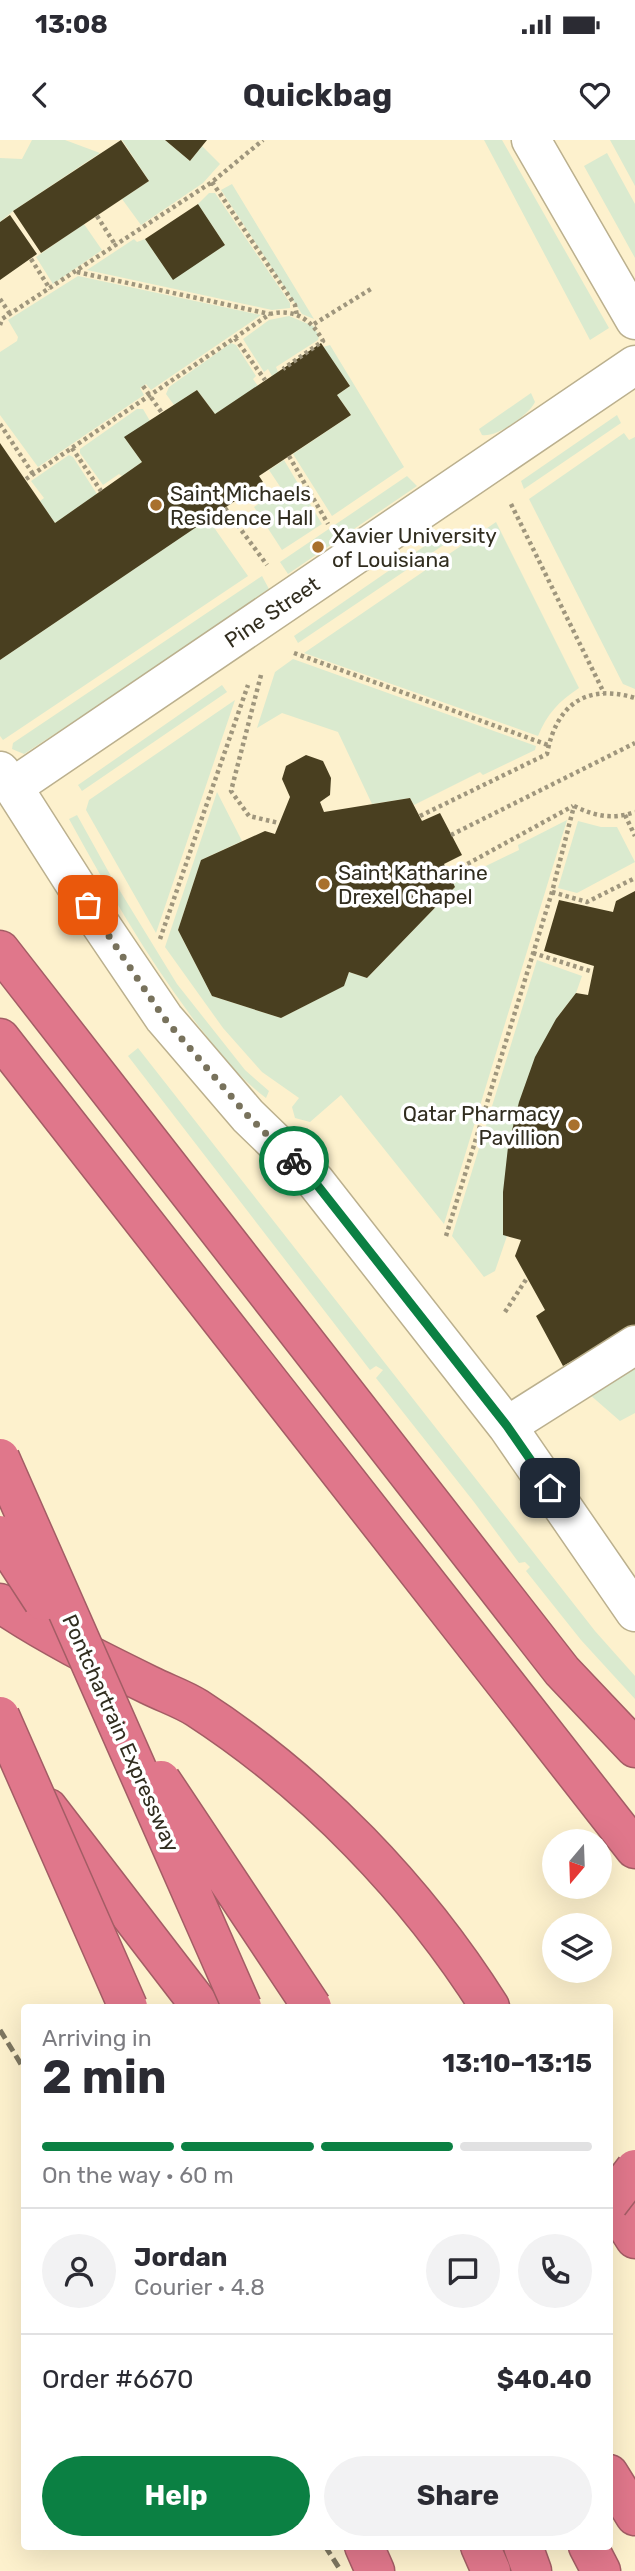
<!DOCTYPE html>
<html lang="en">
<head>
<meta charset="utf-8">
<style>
	:root { --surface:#fff; --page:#f2f2f3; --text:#2b2b33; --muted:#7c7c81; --line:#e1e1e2; --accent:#0b8043 }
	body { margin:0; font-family:Rubik,sans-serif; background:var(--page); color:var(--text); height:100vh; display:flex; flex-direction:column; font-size:26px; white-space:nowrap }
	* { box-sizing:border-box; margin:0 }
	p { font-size:23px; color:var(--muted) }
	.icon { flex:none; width:38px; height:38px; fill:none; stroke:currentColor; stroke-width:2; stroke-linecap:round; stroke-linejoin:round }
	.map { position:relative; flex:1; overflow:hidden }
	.side { position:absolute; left:21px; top:1864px; width:592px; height:546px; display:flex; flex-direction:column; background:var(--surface); border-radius:7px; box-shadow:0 7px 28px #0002 }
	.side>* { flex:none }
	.needle { width:46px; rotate:199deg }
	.controls { position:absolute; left:542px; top:1689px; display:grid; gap:14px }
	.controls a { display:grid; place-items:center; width:70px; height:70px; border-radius:50%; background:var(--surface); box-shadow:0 7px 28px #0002; font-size:35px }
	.pin { position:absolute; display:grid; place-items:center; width:60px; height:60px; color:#fff; margin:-30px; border-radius:14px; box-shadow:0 4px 10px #0006 }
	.courier { position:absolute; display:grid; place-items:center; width:70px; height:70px; margin:-35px; border:5px solid #0b8043; border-radius:50%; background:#fff; color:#222; box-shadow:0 2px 9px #0007 }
	.summary em { font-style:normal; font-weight:700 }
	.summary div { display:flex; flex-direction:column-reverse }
	.summary { display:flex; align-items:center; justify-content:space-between; height:119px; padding:0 21px }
	h1 { font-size:46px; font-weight:700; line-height:52px }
	.bar { display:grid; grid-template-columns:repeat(4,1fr); gap:10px 7px; align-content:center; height:84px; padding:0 21px }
	.bar i { height:9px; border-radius:5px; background:var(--line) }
	.bar .active { background:var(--accent) }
	.bar p { grid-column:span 4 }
	.line { display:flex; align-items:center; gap:18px; padding:0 21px; border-top:2px solid var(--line) }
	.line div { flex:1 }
	.round { display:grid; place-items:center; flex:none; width:74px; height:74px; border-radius:37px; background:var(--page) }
	.button { display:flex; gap:14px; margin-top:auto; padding:14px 21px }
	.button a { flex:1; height:80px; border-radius:42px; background:var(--accent); color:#fff; font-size:28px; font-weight:700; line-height:80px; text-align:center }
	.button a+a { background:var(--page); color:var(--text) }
	.status { display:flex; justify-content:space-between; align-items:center; height:49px; padding:0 35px; background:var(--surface); direction:ltr }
	.status svg { height:19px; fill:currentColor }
	header { display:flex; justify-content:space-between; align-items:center; height:91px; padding:0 21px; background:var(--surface); font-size:32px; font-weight:700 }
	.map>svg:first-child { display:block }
	.green { fill:#daeacf }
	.building { fill:#493f20 }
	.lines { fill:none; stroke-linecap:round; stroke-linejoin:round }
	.minor-casing { stroke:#bbb08e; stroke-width:41 }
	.highway-casing { stroke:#a35d65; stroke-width:41 }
	.path { stroke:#9f967d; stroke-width:4.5; stroke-dasharray:3.5 3.5; stroke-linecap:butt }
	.minor { stroke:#fff; stroke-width:38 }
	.highway { stroke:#e0778b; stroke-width:38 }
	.rail { stroke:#7d7660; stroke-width:5; stroke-dasharray:10 5; stroke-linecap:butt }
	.highway-bridge-casing { stroke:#a35d65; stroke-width:41; stroke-linecap:butt }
	.highway-bridge { stroke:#e0778b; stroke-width:38 }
	.done { stroke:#78725c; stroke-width:7; stroke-dasharray:0 12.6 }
	.route { stroke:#0b8043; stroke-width:9 }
	.poi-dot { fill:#a8702d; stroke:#fff; stroke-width:2.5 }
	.labels { text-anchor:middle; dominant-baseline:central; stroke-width:7; stroke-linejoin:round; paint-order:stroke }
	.poi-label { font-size:21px; fill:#312d1f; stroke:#fff; text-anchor:start }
	.street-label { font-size:21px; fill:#312d1f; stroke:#fff }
</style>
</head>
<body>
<div class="status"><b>13:08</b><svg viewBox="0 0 49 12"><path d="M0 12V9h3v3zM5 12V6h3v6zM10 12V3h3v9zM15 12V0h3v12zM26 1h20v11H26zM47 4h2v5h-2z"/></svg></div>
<header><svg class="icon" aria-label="back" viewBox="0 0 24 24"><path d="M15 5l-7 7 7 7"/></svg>Quickbag<svg class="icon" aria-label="heart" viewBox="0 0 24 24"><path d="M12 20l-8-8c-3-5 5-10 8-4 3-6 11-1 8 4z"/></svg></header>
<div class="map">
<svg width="635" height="2431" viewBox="0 0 635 2431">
	<rect width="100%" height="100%" fill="#fdf1cd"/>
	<!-- green -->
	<path class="green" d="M 32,0 L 65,0 L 100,13 L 13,71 L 0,82 L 0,18 L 22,19 Z
		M 122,0 L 165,0 L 190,21 L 202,6 L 220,24 L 203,43 L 141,85 L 122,59 L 149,41 Z
		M 484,0 L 502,0 L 609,188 L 590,200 Z
		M 610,0 L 635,0 L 635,46 Z
		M 607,13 L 635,64 L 635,118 L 584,26 Z
		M 232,44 L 314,179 L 302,174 L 221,50 Z
		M 209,53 L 215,53 L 290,163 L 290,168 L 272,170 L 87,130 L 134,99 L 137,102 L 145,99 L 173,139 L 225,105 L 198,64 Z
		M 84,84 L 102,110 L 53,144 L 36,117 Z
		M 78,136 L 261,175 L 151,250 L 146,244 L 140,248 L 144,255 L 38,327 L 0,275 L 0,212 L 17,201 L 18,197 L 8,180 Z
		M 289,176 L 313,186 L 319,196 L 318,200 L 276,227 L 278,232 L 272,236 L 268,229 L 264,232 L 243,199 L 269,180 Z
		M 231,203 L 236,205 L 256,236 L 253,239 L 258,246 L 215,274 L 197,250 L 174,265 L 166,254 L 169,247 Z
		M 330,205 L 404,327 L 332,376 L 293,314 L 351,275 L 337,255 L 350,246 L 323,207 Z
		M 531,253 L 535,262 C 529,275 496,298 482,295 L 479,289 Z
		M 137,269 L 143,269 L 150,281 L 125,298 L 142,322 L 122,336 L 119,334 L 103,345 L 80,313 L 80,309 Z
		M 617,275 L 621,283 L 524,349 L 521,341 Z
		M 624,293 L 629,300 L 635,297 L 635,549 L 623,544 L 529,359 Z
		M 69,315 L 73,317 L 97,354 L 55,383 L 40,361 L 44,358 L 31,341 Z
		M 284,320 L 322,384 L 282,410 L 254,367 L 281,348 L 269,330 Z
		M 407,336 L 417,346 L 288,434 L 280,422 Z
		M 208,379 L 248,436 L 3,600 L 0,596 L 0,520 Z
		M 496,382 L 579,548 C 559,561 547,574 538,596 L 304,513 Z
		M 445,392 L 448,402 L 298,503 L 294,496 Z
		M 262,436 L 269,449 L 137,540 L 24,614 L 12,609 L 13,603 Z
		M 293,519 L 536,606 L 535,610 L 483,635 L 480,632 L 414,665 L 410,658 L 372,664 L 338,592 L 282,573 L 257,588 L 275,532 Z
		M 222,545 L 227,552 L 82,651 L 78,645 Z
		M 235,560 L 156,793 L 86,670 L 89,660 Z
		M 217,652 L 242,701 L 201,720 L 178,790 L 212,856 L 281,878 L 343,846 L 349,832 L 367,838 L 455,747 L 453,742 L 519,710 L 518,705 L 567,680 L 444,1084 L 341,955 L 310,982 L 295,978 L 292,967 L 299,958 L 262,932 L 223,888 L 165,807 Z
		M 77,675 L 112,738 L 177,844 L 245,930 L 269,951 L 266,958 C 237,936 219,912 197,884 C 148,819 108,750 69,679 Z
		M 578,681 L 601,687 L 617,687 L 635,722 L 577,753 L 558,748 Z
		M 537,820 L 582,836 L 576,853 L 556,879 L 507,1096 L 495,1131 L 484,1137 L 452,1096 Z
		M 138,908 L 595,1491 L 635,1536 L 635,1559 L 581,1500 L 526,1431 L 530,1427 L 525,1422 L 519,1423 L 474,1362 L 376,1238 L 383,1230 L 376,1226 L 370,1230 L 128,916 Z
		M 635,1225 L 635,1273 L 620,1281 L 589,1254 Z"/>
	<!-- building -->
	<path class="building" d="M 121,0 L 149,41 L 41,113 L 13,71 Z
		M 165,0 L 207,0 L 190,21 Z
		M 198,64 L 225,105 L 173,140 L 145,99 Z
		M 10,75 L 37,114 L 0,140 L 0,82 Z
		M 321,203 L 350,246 L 337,255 L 351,275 L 259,336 L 263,342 L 0,520 L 0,303 L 55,383 L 142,322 L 124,297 L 197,250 L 215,274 Z
		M 306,615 L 323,621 L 331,638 L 330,655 L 320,662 L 324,672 L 410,658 L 422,681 L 440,673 L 462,715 L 444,724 L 455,747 L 367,838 L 349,832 L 344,846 L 281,878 L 212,856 L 178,790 L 201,720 L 265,691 L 275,694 L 290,657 L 282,639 L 286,626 Z
		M 635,751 L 635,1186 L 563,1226 L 536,1176 L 545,1170 L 515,1116 L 521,1100 L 503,1095 L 503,1052 L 508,1007 L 519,962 L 535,917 L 556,879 L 576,853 L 588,855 L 594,826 L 544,811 L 559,760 L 613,772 L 616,761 Z"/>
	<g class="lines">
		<!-- minor casing -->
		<g class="minor-casing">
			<path id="minor" d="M 531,0 L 635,180
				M 0,631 L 13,647 L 101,785 L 164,878 L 248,976 L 315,1041 L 507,1286 L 635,1472
				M 13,647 L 635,225
				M 507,1286 L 635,1205"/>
		</g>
		<!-- highway casing -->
		<g class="highway-casing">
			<path id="highway" d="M 0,810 L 562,1531 L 635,1608
				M 0,898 L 635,1709
				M 0,1463 C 47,1495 98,1520 149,1545 C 165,1553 183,1559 197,1568 C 314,1644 416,1750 490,1867
				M 48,1668 L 201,1867
				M 609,2058 L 635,2099
				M 609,2334 L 635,2376
				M 364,2406 L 375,2431
				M 480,2406 L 491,2431
				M 523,2406 L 532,2431
				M 588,2406 L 601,2431"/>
		</g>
		<!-- path -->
		<path class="path" d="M 212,42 L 295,165 L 297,176
			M 97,76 L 116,106
			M 31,119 L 50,149
			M 77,132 L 270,174
			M 0,159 L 10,174
			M 314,184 L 371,149
			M 0,185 L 2,179 L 212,42 L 263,0
			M 235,198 L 265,240
			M 143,246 L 162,273
			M 0,284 L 33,334
			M 72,308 L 101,351
			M 289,316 L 328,384
			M 26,339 L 270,174 C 295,168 312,180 323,201 L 283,229
			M 511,364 L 604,553
			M 225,368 L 267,425
			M 294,513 L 548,605
			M 261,535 L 231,651 L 249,676 L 279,683
			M 574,666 C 595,676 612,680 635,672
			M 625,675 L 635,696
			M 420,676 L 547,614 C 556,565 586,543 635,558
			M 451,695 L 635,603
			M 449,734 L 573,666
			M 552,752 L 587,762 L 635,738
			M 160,799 L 248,545
			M 533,813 L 593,832
			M 446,1096 L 552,752 L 574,666
			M 505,1172 L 527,1138"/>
		<!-- minor -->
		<use href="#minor" class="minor"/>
		<!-- highway -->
		<use href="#highway" class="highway"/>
		<!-- rail -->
		<path class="rail" d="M 0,1890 L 24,1929
			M 325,2406 L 341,2431"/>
		<!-- highway-bridge casing -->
		<g class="highway-bridge-casing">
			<path id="highway-bridge" d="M 0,1318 L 242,1867
				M 0,1395 L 43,1461
				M 0,1576 L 128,1867
				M 161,1640 L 312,1867
				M 609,2063 L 635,2029"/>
		</g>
		<!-- highway-bridge -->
		<use href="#highway-bridge" class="highway-bridge"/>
	</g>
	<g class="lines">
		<!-- done -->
		<path class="done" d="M 88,765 L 164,878 L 248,976 L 294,1021"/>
		<!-- route -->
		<path class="route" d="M 294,1021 L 314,1041 L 507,1286 L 550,1348"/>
	</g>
	<!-- markers -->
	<g class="poi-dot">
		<circle cx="156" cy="365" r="7"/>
		<circle cx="318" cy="407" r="7"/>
		<circle cx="324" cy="744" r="7"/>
		<circle cx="574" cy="985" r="7"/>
	</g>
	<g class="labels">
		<!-- poi labels -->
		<g class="poi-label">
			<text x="170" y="353">Saint Michaels<tspan x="170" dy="24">Residence Hall</tspan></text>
			<text x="332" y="395">Xavier University<tspan x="332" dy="24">of Louisiana</tspan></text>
			<text x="338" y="732">Saint Katharine<tspan x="338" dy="24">Drexel Chapel</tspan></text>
			<text x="560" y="973" text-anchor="end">Qatar Pharmacy<tspan x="560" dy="24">Pavillion</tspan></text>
		</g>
		<!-- street labels -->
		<g class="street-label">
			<text transform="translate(272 472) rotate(-34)">Pine Street</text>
			<text transform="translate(121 1593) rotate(66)">Pontchartrain Expressway</text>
		</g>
	</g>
</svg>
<div class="controls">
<a><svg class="needle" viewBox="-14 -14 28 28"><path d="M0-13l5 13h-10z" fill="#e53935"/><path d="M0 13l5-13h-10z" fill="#7c7c81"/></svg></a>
<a><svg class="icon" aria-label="layers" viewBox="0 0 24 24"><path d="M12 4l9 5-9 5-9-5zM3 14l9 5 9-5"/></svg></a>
</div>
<div class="pin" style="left:88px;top:765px;background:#ea580c"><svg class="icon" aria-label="bag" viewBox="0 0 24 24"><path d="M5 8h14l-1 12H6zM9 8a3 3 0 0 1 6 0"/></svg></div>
<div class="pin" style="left:550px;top:1348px;background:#1f2937"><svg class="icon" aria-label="home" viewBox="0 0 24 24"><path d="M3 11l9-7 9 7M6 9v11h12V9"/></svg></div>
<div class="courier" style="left:294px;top:1021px"><svg class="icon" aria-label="bike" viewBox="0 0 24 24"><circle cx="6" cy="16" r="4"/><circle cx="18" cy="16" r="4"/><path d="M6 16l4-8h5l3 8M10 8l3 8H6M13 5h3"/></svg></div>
<section class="side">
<div class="summary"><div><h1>2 min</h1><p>Arriving in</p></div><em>13:10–13:15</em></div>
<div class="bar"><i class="active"></i><i class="active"></i><i class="active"></i><i></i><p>On the way · 60 m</p></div>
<div class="line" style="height:126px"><a class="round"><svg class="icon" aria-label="person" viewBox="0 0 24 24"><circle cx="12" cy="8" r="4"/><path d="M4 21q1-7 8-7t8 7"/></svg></a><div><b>Jordan</b><p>Courier · 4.8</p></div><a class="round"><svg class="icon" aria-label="chat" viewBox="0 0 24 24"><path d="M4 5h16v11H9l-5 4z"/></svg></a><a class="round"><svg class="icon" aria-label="phone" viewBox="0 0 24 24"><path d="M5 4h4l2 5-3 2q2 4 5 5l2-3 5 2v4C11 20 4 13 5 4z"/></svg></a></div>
<div class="line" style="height:91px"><div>Order #6670</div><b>$40.40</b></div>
<div class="button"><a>Help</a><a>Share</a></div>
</section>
</div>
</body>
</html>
